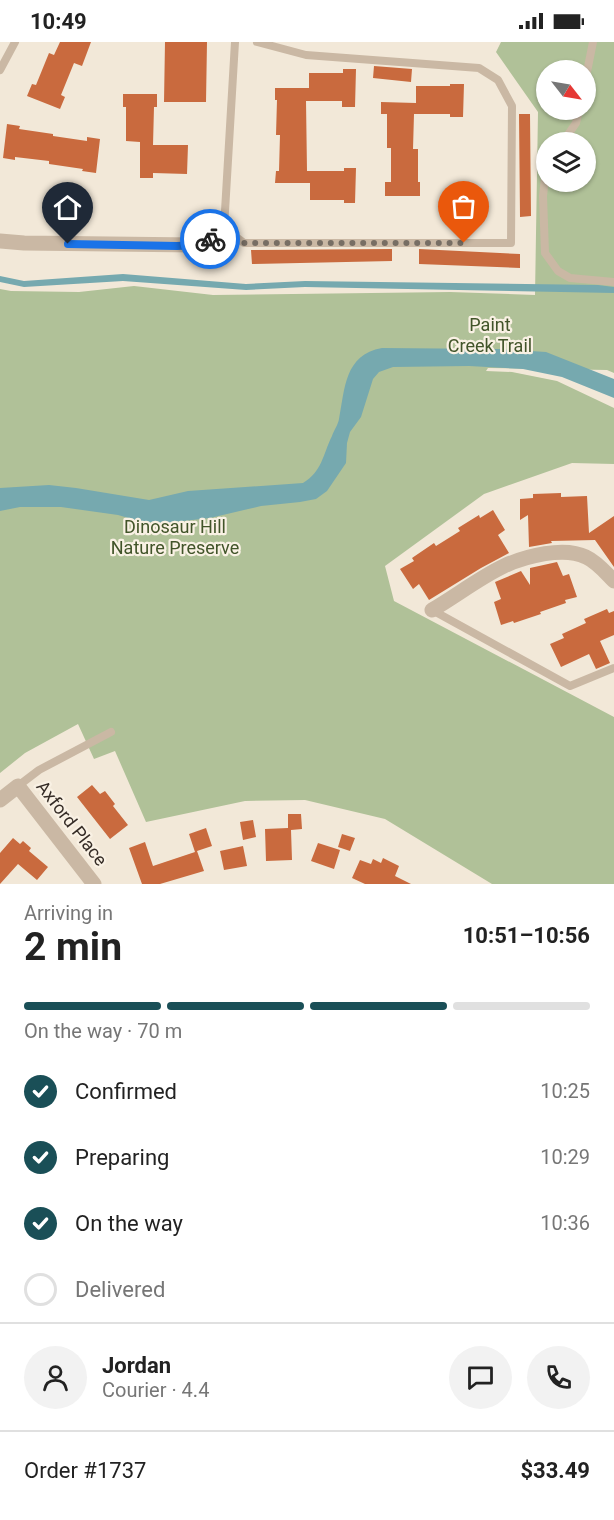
<!DOCTYPE html>
<html lang="en">
<head>
<meta charset="utf-8">
<style>
	:root { --surface:#fff; --page:#f2f2f2; --text:#222; --muted:#767676; --line:#e0e0e0; --accent:#1a4f57 }
	body { margin:0; font-family:Roboto,sans-serif; background:var(--page); color:var(--text); height:100vh; display:flex; flex-direction:column; font-size:22px; white-space:nowrap }
	* { box-sizing:border-box; margin:0 }
	p { font-size:20px; color:var(--muted) }
	.icon { flex:none; width:33px; height:33px; fill:none; stroke:currentColor; stroke-width:2; stroke-linecap:round; stroke-linejoin:round }
	.map { position:relative; height:842px; overflow:hidden }
	.drawer { display:flex; flex-direction:column; background:var(--surface); flex:1 }
	.drawer>* { flex:none }
	.needle { width:39px; rotate:121deg }
	.controls { position:absolute; left:536px; top:18px; display:grid; gap:12px }
	.controls a { display:grid; place-items:center; width:60px; height:60px; border-radius:50%; background:var(--surface); box-shadow:0 2px 4px #0004; font-size:30px }
	.pin { position:absolute; display:grid; place-items:center; width:51px; height:51px; color:#fff; margin:-62px -26px; border-radius:50% 50% 50% 0; rotate:-45deg; box-shadow:0 0 6px #0007 }
	.pin .icon { rotate:45deg }
	.courier { position:absolute; display:grid; place-items:center; width:60px; height:60px; margin:-30px; border:4px solid #1a73e8; border-radius:50%; background:#fff; color:#222; box-shadow:0 2px 8px #0007 }
	.overview em { font-style:normal; font-weight:700 }
	.overview div { display:flex; flex-direction:column-reverse }
	.overview { display:flex; align-items:center; justify-content:space-between; height:102px; padding:0 24px }
	h1 { font-size:39px; font-weight:700; line-height:45px }
	.bar { display:grid; grid-template-columns:repeat(4,1fr); gap:9px 6px; align-content:center; height:72px; padding:0 24px }
	.bar i { height:8px; border-radius:4px; background:var(--line) }
	.bar .active { background:var(--accent) }
	.bar p { grid-column:span 4 }
	.line { display:flex; align-items:center; gap:15px; padding:0 24px; border-top:2px solid var(--line) }
	.line div { flex:1 }
	.round { display:grid; place-items:center; flex:none; width:63px; height:63px; border-radius:32px; background:var(--page) }
	ol { padding:0 24px; list-style:none }
	li { display:flex; align-items:center; gap:18px; height:66px }
	li p { margin-inline-start:auto }
	li .icon { padding:6px; border-radius:50%; background:var(--accent); color:#fff; stroke-width:4 }
	li:last-child { color:var(--muted) }
	li i { width:33px; height:33px; border:3px solid var(--line); border-radius:50% }
	.status { display:flex; justify-content:space-between; align-items:center; height:42px; padding:0 30px; background:var(--surface); direction:ltr }
	.status svg { height:16px; fill:currentColor }
	.map>svg:first-child { display:block }
	.green { fill:#b0c198; fill-rule:evenodd }
	.water { fill:#76a9af }
	.building { fill:#c96a3e }
	.lines { fill:none; stroke-linecap:round; stroke-linejoin:round }
	.service { stroke:#cab8a4; stroke-width:8 }
	.minor { stroke:#cab8a4; stroke-width:15 }
	.done { stroke:#776e64; stroke-width:6; stroke-dasharray:0 10.8 }
	.route { stroke:#1a73e8; stroke-width:8 }
	.labels { text-anchor:middle; dominant-baseline:central; stroke-width:4.5; stroke-linejoin:round; paint-order:stroke }
	.park-label { font-size:18px; fill:#415429; stroke:#f9f1e4 }
	.street-label { font-size:18px; fill:#352c26; stroke:#f9f1e4 }
</style>
</head>
<body>
<div class="status"><b>10:49</b><svg viewBox="0 0 49 12"><path d="M0 12V9h3v3zM5 12V6h3v6zM10 12V3h3v9zM15 12V0h3v12zM26 1h20v11H26zM47 4h2v5h-2z"/></svg></div>
<div class="map">
<svg width="614" height="842" viewBox="0 0 614 842">
	<rect width="100%" height="100%" fill="#f2e8d8"/>
	<!-- green -->
	<path class="green" d="M 501,0 L 614,0 L 614,331 L 607,328 L 488,326 L 486,329 L 512,330 L 557,339 L 614,366 L 614,422 L 572,421 L 484,452 L 385,524 L 394,559 L 614,675 L 614,842 L 492,842 L 385,777 L 305,758 L 245,759 L 146,780 L 115,709 L 94,717 L 78,682 L 25,711 L 0,731 L 0,247 L 11,249 L 79,250 L 134,244 L 213,253 L 450,250 L 535,253 L 538,70 L 496,10 ZM 546,28 L 585,28 L 585,68 L 546,68 ZM 546,100 L 585,100 L 585,140 L 546,140 Z"/>
	<!-- water -->
	<path class="water" d="M 123,232 L 246,242 L 305,239 L 598,243 L 614,245 L 614,251 L 305,245 L 246,248 L 123,239 L 24,245 L 0,240 L 0,234 L 24,239 Z
		M 382,306 L 499,307 L 546,310 L 614,337 L 614,356 L 562,335 L 523,327 L 469,324 L 393,325 L 379,330 L 373,337 L 361,375 L 350,390 L 347,401 L 346,421 L 327,449 L 316,457 L 300,460 L 261,464 L 210,476 L 166,481 L 142,480 L 118,473 L 61,465 L 20,465 L 0,469 L 0,446 L 49,443 L 76,446 L 149,458 L 188,449 L 303,441 C 322,430 323,412 332,394 C 334,388 338,383 339,377 C 345,347 344,313 382,306 Z"/>
	<!-- building -->
	<path class="building" d="M 60,0 L 91,0 L 82,24 L 74,21 L 61,53 L 65,55 L 60,67 L 27,54 L 32,42 L 36,43 L 49,11 L 54,13 Z
		M 165,0 L 207,0 L 206,60 L 164,60 Z
		M 374,24 L 412,27 L 411,40 L 373,36 Z
		M 343,27 L 356,27 L 355,65 L 342,65 L 342,59 L 306,59 L 307,129 L 344,129 L 344,126 L 356,126 L 355,161 L 344,161 L 344,158 L 310,158 L 310,141 L 275,141 L 276,129 L 279,129 L 280,93 L 276,93 L 277,58 L 275,58 L 275,46 L 309,46 L 309,31 L 343,31 Z
		M 450,42 L 464,42 L 463,75 L 450,75 L 450,72 L 414,72 L 413,107 L 418,107 L 418,140 L 420,140 L 420,154 L 385,154 L 385,140 L 391,140 L 391,106 L 387,106 L 387,72 L 381,72 L 381,60 L 416,61 L 416,44 L 450,44 Z
		M 123,52 L 157,52 L 157,65 L 154,65 L 153,103 L 188,103 L 187,132 L 153,131 L 153,136 L 140,136 L 140,100 L 126,99 L 126,65 L 123,65 Z
		M 519,72 L 530,72 L 531,174 L 520,175 Z
		M 7,82 L 20,84 L 19,87 L 53,92 L 53,94 L 87,99 L 87,95 L 100,97 L 96,131 L 82,129 L 83,127 L 49,122 L 49,119 L 15,115 L 15,118 L 3,116 Z
		M 392,207 L 392,219 L 252,222 L 251,208 Z
		M 419,207 L 520,212 L 520,226 L 419,222 Z
		M 561,451 L 561,455 L 587,454 L 589,491 L 614,474 L 614,525 L 595,498 L 551,499 L 552,501 L 529,505 L 528,473 L 520,478 L 520,457 L 533,456 L 533,452 Z
		M 493,468 L 505,488 L 498,493 L 509,511 L 481,526 L 429,558 L 419,542 L 413,547 L 400,527 L 414,519 L 412,516 L 434,501 L 436,504 L 460,489 L 458,486 L 479,473 L 480,476 Z
		M 557,520 L 563,534 L 569,532 L 577,555 L 565,558 L 566,561 L 540,570 L 541,572 L 514,581 L 513,579 L 501,583 L 494,560 L 501,557 L 495,540 L 521,529 L 530,543 L 530,526 Z
		M 607,567 L 609,571 L 614,569 L 614,593 L 600,599 L 610,621 L 596,627 L 589,612 L 561,625 L 550,602 L 564,596 L 562,592 L 586,581 L 584,577 Z
		M 92,743 L 100,752 L 105,749 L 115,762 L 113,764 L 128,783 L 110,797 L 77,755 Z
		M 288,772 L 301,772 L 302,787 L 291,788 L 292,818 L 266,819 L 265,787 L 288,786 Z
		M 253,778 L 256,795 L 243,798 L 240,780 Z
		M 206,786 L 212,804 L 197,809 L 204,829 L 160,842 L 142,842 L 129,806 L 145,800 L 153,824 L 195,810 L 189,792 Z
		M 342,792 L 355,796 L 350,809 L 338,805 Z
		M 13,796 L 20,802 L 23,799 L 31,806 L 29,809 L 48,825 L 37,838 L 18,822 L 0,842 L 0,811 Z
		M 318,801 L 340,808 L 334,827 L 311,819 Z
		M 243,804 L 247,824 L 224,828 L 220,809 Z
		M 383,816 L 399,824 L 395,834 L 411,842 L 365,842 L 352,836 L 360,818 L 371,822 L 373,817 L 381,821 Z"/>
	<g class="lines">
		<!-- service -->
		<path class="service" d="M 235,0 L 224,186 L 244,201 L 511,201 L 512,64 L 498,38 L 479,26 L 306,13 L 257,0
			M 0,28 L 15,0
			M 585,40 L 593,0
			M 563,100 L 576,81 L 579,68
			M 546,127 L 543,154 L 545,211 L 558,229 L 570,236 L 614,240
			M 432,568 L 570,644 L 614,626
			M 18,744 L 39,728 L 111,690"/>
		<!-- minor -->
		<path class="minor" d="M 0,199 L 24,201 L 196,203 L 215,195 L 224,186
			M 432,568 C 456,554 479,536 504,524 C 526,514 564,504 586,515 C 597,520 606,531 614,539
			M 0,758 L 18,744 L 94,842"/>
	</g>
	<g class="lines">
		<!-- done -->
		<path class="done" d="M 210,197 L 224,186 L 244,201 L 464,201"/>
		<!-- route -->
		<path class="route" d="M 68,202 L 177,204 L 196,203 L 210,197"/>
	</g>
	<g class="labels">
		<!-- park labels -->
		<g class="park-label">
			<text x="490" y="282">Paint<tspan x="490" dy="21">Creek Trail</tspan></text>
			<text x="175" y="484">Dinosaur Hill<tspan x="175" dy="21">Nature Preserve</tspan></text>
		</g>
		<!-- street labels -->
		<g class="street-label">
			<text transform="translate(72 781) rotate(52)">Axford Place</text>
		</g>
	</g>
</svg>
<div class="controls">
<a><svg class="needle" viewBox="-14 -14 28 28"><path d="M0-13l5 13h-10z" fill="#e53935"/><path d="M0 13l5-13h-10z" fill="#767676"/></svg></a>
<a><svg class="icon" aria-label="layers" viewBox="0 0 24 24"><path d="M12 4l9 5-9 5-9-5zM3 14l9 5 9-5"/></svg></a>
</div>
<div class="pin" style="left:464px;top:201px;background:#ea580c"><svg class="icon" aria-label="bag" viewBox="0 0 24 24"><path d="M5 8h14l-1 12H6zM9 8a3 3 0 0 1 6 0"/></svg></div>
<div class="pin" style="left:68px;top:202px;background:#1f2937"><svg class="icon" aria-label="home" viewBox="0 0 24 24"><path d="M3 11l9-7 9 7M6 9v11h12V9"/></svg></div>
<div class="courier" style="left:210px;top:197px"><svg class="icon" aria-label="bike" viewBox="0 0 24 24"><circle cx="6" cy="16" r="4"/><circle cx="18" cy="16" r="4"/><path d="M6 16l4-8h5l3 8M10 8l3 8H6M13 5h3"/></svg></div>
</div>
<section class="drawer">
<div class="overview"><div><h1>2 min</h1><p>Arriving in</p></div><em>10:51–10:56</em></div>
<div class="bar"><i class="active"></i><i class="active"></i><i class="active"></i><i></i><p>On the way · 70 m</p></div>
<ol>
<li><svg class="icon" aria-label="check" viewBox="0 0 24 24"><path d="M5 12l5 5 9-10"/></svg>Confirmed<p>10:25</p></li>
<li><svg class="icon" aria-label="check" viewBox="0 0 24 24"><path d="M5 12l5 5 9-10"/></svg>Preparing<p>10:29</p></li>
<li><svg class="icon" aria-label="check" viewBox="0 0 24 24"><path d="M5 12l5 5 9-10"/></svg>On the way<p>10:36</p></li>
<li><i></i>Delivered</li>
</ol>
<div class="line" style="height:108px"><a class="round"><svg class="icon" aria-label="person" viewBox="0 0 24 24"><circle cx="12" cy="8" r="4"/><path d="M4 21q1-7 8-7t8 7"/></svg></a><div><b>Jordan</b><p>Courier · 4.4</p></div><a class="round"><svg class="icon" aria-label="chat" viewBox="0 0 24 24"><path d="M4 5h16v11H9l-5 4z"/></svg></a><a class="round"><svg class="icon" aria-label="phone" viewBox="0 0 24 24"><path d="M5 4h4l2 5-3 2q2 4 5 5l2-3 5 2v4C11 20 4 13 5 4z"/></svg></a></div>
<div class="line" style="height:78px"><div>Order #1737</div><b>$33.49</b></div>
</section>
</body>
</html>
